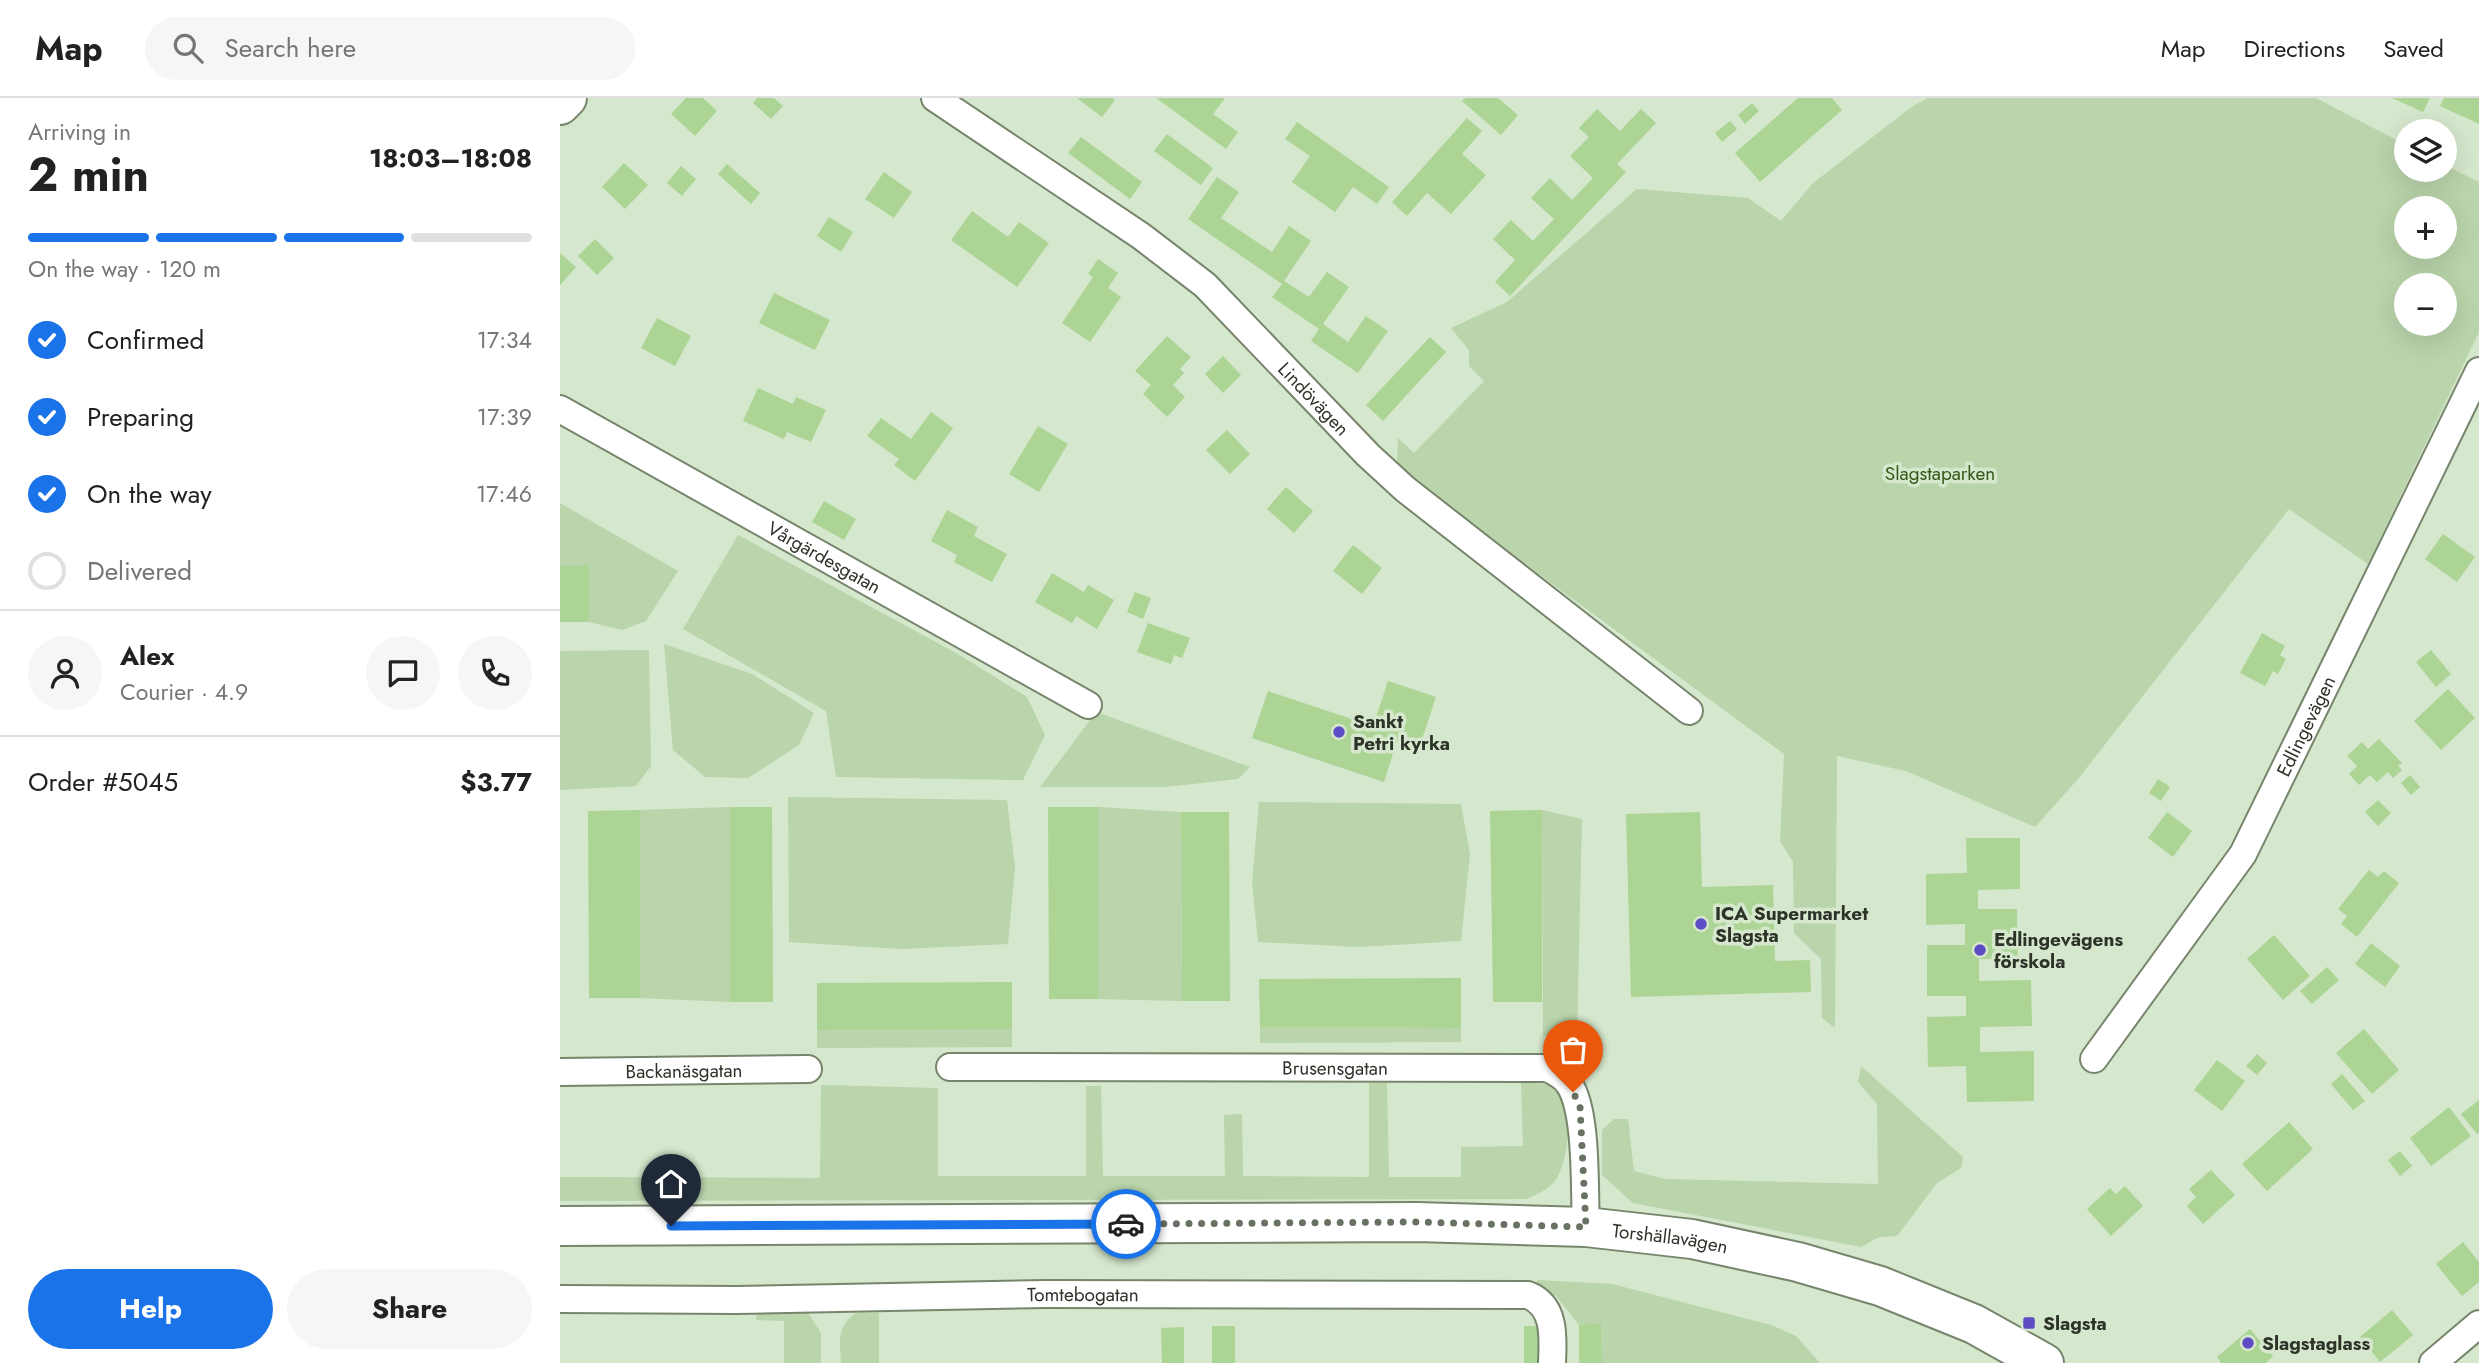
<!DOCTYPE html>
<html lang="en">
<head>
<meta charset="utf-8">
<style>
	:root { --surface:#fff; --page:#f6f6f6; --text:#222; --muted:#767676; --line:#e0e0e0; --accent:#1a73e8 }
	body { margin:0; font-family:Jost,sans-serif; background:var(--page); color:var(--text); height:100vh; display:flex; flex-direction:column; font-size:26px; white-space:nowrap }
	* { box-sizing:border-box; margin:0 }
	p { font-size:23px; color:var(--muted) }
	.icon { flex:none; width:38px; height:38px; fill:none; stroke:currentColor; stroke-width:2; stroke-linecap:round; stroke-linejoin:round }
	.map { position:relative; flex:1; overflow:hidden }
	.side { display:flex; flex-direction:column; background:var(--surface); width:560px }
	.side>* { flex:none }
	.tools { position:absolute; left:1834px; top:21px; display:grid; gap:14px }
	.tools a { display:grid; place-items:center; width:63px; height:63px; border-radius:50%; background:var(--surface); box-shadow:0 7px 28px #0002; font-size:35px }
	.pin { position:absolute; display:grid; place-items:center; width:60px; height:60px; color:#fff; margin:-72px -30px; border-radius:50% 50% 50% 0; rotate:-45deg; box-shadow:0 0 7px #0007 }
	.pin .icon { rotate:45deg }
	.courier { position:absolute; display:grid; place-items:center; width:70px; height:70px; margin:-35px; border:5px solid #1a73e8; border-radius:50%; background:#fff; color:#222; box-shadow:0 2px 9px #0007 }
	.head em { font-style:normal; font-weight:700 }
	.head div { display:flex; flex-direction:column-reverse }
	.head { display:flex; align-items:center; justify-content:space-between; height:119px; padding:0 28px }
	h1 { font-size:46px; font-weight:700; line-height:52px }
	.bar { display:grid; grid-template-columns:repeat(4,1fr); gap:10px 7px; align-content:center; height:84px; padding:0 28px }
	.bar i { height:9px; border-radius:5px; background:var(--line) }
	.bar .active { background:var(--accent) }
	.bar p { grid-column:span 4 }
	.line { display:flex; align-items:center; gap:18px; padding:0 28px; border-top:2px solid var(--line) }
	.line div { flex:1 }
	.round { display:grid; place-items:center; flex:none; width:74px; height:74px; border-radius:37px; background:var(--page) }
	ol { padding:0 28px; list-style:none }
	li { display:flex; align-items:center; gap:21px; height:77px }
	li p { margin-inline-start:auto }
	li .icon { padding:7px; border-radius:50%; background:var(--accent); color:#fff; stroke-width:4 }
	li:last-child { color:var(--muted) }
	li i { width:38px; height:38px; border:4px solid var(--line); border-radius:50% }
	.action { display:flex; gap:14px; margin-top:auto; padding:14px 28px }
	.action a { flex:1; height:80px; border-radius:42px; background:var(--accent); color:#fff; font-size:28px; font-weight:700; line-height:80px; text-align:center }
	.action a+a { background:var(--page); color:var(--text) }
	header { display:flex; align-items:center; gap:42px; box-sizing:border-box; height:98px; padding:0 35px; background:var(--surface); border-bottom:2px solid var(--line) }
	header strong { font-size:33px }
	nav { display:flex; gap:38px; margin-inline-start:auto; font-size:24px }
	.search { width:490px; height:63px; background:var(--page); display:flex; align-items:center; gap:18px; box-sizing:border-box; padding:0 24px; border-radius:38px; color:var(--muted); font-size:26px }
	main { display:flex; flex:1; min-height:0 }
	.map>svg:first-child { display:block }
	.green { fill:#bad4ab; fill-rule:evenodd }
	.building { fill:#acd495 }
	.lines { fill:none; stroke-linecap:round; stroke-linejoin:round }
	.street-casing { stroke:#76856c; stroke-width:30 }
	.secondary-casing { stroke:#76856c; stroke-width:42 }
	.street { stroke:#fff; stroke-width:26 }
	.secondary { stroke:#fff; stroke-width:38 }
	.done { stroke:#687262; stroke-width:7; stroke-dasharray:0 12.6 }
	.route { stroke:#1a73e8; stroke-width:9 }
	.poi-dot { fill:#5d4cc4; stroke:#d5e7cc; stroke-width:2.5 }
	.labels { text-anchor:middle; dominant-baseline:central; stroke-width:7; stroke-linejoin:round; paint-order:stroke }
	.street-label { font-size:19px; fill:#2d3329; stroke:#d5e7cc }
	.park-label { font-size:19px; fill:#35581a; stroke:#d5e7cc }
	.poi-label { font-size:19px; font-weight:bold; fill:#2d3329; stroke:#d5e7cc; text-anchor:start }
</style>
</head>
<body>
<header>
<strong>Map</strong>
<div class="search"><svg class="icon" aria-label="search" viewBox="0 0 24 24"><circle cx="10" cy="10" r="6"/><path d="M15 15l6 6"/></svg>Search here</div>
<nav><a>Map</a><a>Directions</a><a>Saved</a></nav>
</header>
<main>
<section class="side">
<div class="head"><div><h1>2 min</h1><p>Arriving in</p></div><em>18:03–18:08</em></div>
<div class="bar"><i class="active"></i><i class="active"></i><i class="active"></i><i></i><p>On the way · 120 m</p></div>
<ol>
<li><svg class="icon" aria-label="check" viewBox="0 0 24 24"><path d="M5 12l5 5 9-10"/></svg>Confirmed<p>17:34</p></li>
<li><svg class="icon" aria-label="check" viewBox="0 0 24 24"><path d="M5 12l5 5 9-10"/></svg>Preparing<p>17:39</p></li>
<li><svg class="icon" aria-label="check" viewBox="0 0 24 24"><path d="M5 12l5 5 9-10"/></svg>On the way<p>17:46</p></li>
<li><i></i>Delivered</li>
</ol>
<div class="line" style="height:126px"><a class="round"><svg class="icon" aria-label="person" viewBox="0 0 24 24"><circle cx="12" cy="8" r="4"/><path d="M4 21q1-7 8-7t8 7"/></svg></a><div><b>Alex</b><p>Courier · 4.9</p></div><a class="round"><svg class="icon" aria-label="chat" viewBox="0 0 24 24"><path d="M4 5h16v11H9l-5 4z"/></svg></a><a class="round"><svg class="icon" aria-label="phone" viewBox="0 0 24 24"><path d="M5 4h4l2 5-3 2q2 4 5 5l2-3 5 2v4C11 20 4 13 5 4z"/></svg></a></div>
<div class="line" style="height:91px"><div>Order #5045</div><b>$3.77</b></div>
<div class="action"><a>Help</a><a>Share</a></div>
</section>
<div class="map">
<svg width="1919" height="1265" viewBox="0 0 1919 1265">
	<rect width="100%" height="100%" fill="#d5e7cc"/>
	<!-- green -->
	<path class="green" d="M 1368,0 L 1756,0 L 1846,47 L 1846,72 L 1885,72 L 1885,67 L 1919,84 L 1919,234 L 1808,466 L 1729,411 L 1518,681 L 1475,729 L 1346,673 L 1277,658 L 1275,930 L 1262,920 L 1261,861 L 1234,835 L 1233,764 L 1220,743 L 1224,656 L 901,419 L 837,365 L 838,340 L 854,355 L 924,283 L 909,268 L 909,252 L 891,230 L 947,204 L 1077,91 L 1188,100 L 1221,123 L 1253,85 L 1353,8 ZM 1846,110 L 1885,110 L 1885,149 L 1846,149 ZM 1846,187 L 1885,187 L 1885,226 L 1846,226 Z
		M 0,405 L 118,473 L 86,523 L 62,532 L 29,524 L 29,468 L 0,468 Z
		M 178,437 L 398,556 L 467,599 L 485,637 L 463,682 L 276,679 L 266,613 L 123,531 Z
		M 104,546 L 192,576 L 254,615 L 239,647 L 188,680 L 145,679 L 113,652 Z
		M 89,552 L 91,668 L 76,688 L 0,692 L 0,553 Z
		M 536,614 L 690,669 L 678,681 L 606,689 L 480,689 Z
		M 228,699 L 447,702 L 455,769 L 448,846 L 342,851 L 229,844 Z
		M 699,704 L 901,706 L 910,756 L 901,843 L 800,849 L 698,844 L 692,785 Z
		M 170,709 L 170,904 L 80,900 L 80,712 Z
		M 538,709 L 621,714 L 622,903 L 538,901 Z
		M 982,712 L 1022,721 L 1017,937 L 983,938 Z
		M 700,929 L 901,930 L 901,944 L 700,945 Z
		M 452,931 L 452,949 L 257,950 L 257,932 Z
		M 1301,968 L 1403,1059 L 1401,1070 L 1377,1085 L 1337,1138 L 1319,1139 L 1301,1149 L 1073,1105 L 1042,1077 L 1042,1032 L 1054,1021 L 1068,1021 L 1074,1073 L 1105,1081 L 1318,1086 L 1317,1006 L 1298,984 Z
		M 961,984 C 973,984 989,984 998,994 C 1014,1011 1009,1066 994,1084 C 987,1092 976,1097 966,1101 L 0,1103 L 0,1079 L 260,1080 L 261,987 L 378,990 L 378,1078 L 526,1078 L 526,988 L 541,988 L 543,1078 L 665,1078 L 664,1017 L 682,1016 L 683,1078 L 809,1079 L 809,985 L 827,985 L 829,1079 L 901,1079 L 901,1049 L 963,1048 Z
		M 977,1182 L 1052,1186 L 1211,1227 L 1236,1238 L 1260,1265 L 1042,1265 L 1041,1227 L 1019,1227 L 996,1198 L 976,1189 Z
		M 197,1215 L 248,1215 L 261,1235 L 261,1265 L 224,1265 L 224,1223 L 196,1222 Z
		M 296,1215 L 319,1215 L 319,1265 L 281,1265 C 280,1243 276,1229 296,1215 Z"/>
	<!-- building -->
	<path class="building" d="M 126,0 L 143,0 L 157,13 L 135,38 L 111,16 Z
		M 197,0 L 214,0 L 223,8 L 211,21 L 193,5 Z
		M 517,0 L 552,0 L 555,2 L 542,19 Z
		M 596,0 L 665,0 L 653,16 L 678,34 L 666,51 Z
		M 905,0 L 938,0 L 958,17 L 941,37 L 902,3 Z
		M 1238,0 L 1272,0 L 1282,12 L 1200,84 L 1175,55 Z
		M 1832,0 L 1870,0 L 1863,14 Z
		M 1884,0 L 1919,0 L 1919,26 L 1880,8 Z
		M 1192,5 L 1199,13 L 1185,26 L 1178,17 Z
		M 1037,11 L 1060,33 L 1081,11 L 1096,25 L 1057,66 L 1066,74 L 950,198 L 935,184 L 955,162 L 933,141 L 951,122 L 973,143 L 994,121 L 971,100 L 990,80 L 1012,102 L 1033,80 L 1010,58 L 1029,39 L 1019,30 Z
		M 907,20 L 922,33 L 902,56 L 926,77 L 891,116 L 867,95 L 847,118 L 832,104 Z
		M 1170,23 L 1177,31 L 1162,44 L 1155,35 Z
		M 737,24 L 829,89 L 817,106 L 793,89 L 775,114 L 732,84 L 750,58 L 725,41 Z
		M 607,36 L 653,70 L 641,87 L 594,53 Z
		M 521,39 L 582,84 L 570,101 L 508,55 Z
		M 64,65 L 88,87 L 65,111 L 42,89 Z
		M 167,66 L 200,95 L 191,106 L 158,76 Z
		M 121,68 L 136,81 L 122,98 L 107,85 Z
		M 324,74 L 352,94 L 334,120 L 305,101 Z
		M 657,79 L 679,94 L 661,120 L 712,154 L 729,128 L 751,143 L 724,183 L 749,199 L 767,174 L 789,189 L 763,226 L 788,244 L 806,218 L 828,233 L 798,275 L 751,243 L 759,231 L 712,199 L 722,186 L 628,121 Z
		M 412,113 L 448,139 L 459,124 L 489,145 L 457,189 L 391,142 Z
		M 269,119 L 293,134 L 281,154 L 257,138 Z
		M 35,141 L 54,160 L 37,177 L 18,158 Z
		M 0,155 L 16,169 L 0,187 Z
		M 538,161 L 558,175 L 548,190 L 561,199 L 530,244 L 502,225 L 533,179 L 528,176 Z
		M 214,195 L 270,222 L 255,252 L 199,225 Z
		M 97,220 L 131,238 L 115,268 L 81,250 Z
		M 607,238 L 631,259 L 620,271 L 624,275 L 613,287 L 625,299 L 607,319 L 583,296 L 591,287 L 575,273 Z
		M 870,239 L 886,254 L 823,323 L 806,307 Z
		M 663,258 L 681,277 L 663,295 L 645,276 Z
		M 198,290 L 233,306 L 236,299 L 266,312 L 251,344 L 227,334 L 224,341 L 183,323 Z
		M 371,314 L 393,330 L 355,383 L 334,367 L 339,361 L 307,338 L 321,320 L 351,341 Z
		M 478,328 L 508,346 L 479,394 L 449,376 Z
		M 667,332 L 690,356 L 670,376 L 646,352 Z
		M 726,389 L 753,413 L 734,435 L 707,411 Z
		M 264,403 L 296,421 L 284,442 L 252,424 Z
		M 387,412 L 418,429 L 414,438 L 447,456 L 432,484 L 394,464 L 397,457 L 371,443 Z
		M 1883,436 L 1915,459 L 1897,484 L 1865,461 Z
		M 793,447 L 822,470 L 802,496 L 773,473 Z
		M 29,467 L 29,524 L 0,524 L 0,468 Z
		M 492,475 L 524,494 L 528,487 L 554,502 L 537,531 L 516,518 L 512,525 L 475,504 Z
		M 575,494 L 591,500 L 583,521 L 567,514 Z
		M 588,525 L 630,540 L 622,560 L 614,557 L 611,566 L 577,554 Z
		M 1702,535 L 1725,548 L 1720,557 L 1726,561 L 1718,576 L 1713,573 L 1705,588 L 1680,575 Z
		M 1871,552 L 1891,576 L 1876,589 L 1856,564 Z
		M 828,583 L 876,599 L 859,650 L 837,643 L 824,684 L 692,640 L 708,593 L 813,628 Z
		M 1888,591 L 1915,620 L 1881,652 L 1854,623 Z
		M 1819,641 L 1842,665 L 1838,668 L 1842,672 L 1833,680 L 1828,674 L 1817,684 L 1810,677 L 1799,687 L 1789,676 L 1797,668 L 1787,658 L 1802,644 L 1808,651 Z
		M 1850,677 L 1860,689 L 1851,697 L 1841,685 Z
		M 1598,681 L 1610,689 L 1601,703 L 1589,695 Z
		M 1818,702 L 1831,715 L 1818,728 L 1805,714 Z
		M 170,709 L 212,709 L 213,904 L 170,904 Z
		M 488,709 L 538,709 L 538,901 L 489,901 Z
		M 80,712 L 80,900 L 29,900 L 28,713 Z
		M 982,712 L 982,904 L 933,904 L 930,713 Z
		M 621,714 L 669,714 L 670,903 L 622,903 Z
		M 1140,714 L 1142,789 L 1213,787 L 1215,863 L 1250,862 L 1251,894 L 1071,899 L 1066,716 Z
		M 1607,714 L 1632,733 L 1613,759 L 1588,740 Z
		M 1406,740 L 1460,740 L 1460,791 L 1418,792 L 1418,811 L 1457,811 L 1458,861 L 1419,861 L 1419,883 L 1471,882 L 1472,928 L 1420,929 L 1420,954 L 1474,953 L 1474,1003 L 1407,1004 L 1406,968 L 1368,969 L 1367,919 L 1406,918 L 1406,898 L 1367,898 L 1367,847 L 1405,847 L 1405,826 L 1366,827 L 1366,776 L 1407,775 Z
		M 1809,772 L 1818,779 L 1824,773 L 1839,785 L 1797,839 L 1781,826 L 1787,818 L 1778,811 Z
		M 1714,837 L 1750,878 L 1723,902 L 1687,861 Z
		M 1811,845 L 1840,868 L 1825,889 L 1795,866 Z
		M 1767,869 L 1779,882 L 1752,906 L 1740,893 Z
		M 901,880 L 901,930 L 700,929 L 699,881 Z
		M 452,884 L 452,931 L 257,932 L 257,885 Z
		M 1804,931 L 1839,972 L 1812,996 L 1776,955 Z
		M 1697,956 L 1707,965 L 1697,977 L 1686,968 Z
		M 1657,962 L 1685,983 L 1662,1013 L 1634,992 Z
		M 1782,976 L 1805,1003 L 1793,1012 L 1771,986 Z
		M 1919,1002 L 1919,1034 L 1917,1036 L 1901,1016 Z
		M 1889,1009 L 1911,1038 L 1871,1068 L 1850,1040 Z
		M 1729,1024 L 1753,1051 L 1707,1093 L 1682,1066 Z
		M 1840,1053 L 1852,1068 L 1840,1078 L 1828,1062 Z
		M 1651,1072 L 1675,1097 L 1643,1126 L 1627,1108 L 1636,1099 L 1629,1091 Z
		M 1565,1088 L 1583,1108 L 1551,1138 L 1527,1111 L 1550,1090 L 1556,1096 Z
		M 1903,1144 L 1919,1164 L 1919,1184 L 1902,1198 L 1876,1166 Z
		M 1832,1212 L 1853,1237 L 1820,1264 L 1800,1239 Z
		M 1041,1226 L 1042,1265 L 1019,1265 L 1019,1227 Z
		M 652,1228 L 675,1228 L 675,1265 L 652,1265 Z
		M 964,1228 L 986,1228 L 987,1265 L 964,1265 Z
		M 624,1229 L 624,1265 L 602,1265 L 601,1230 Z
		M 1690,1231 L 1713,1258 L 1706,1265 L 1661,1265 L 1657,1259 Z"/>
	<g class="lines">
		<!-- street casing -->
		<g class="street-casing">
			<g id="street">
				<path id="s1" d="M 375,0 L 581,138 L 645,187 L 808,357 L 845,391 L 1129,613"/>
				<path id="s2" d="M 0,311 L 528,607"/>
				<path id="s3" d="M 1534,961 L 1683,756 L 1919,273"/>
				<path id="s4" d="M 390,969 L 987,970 C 996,974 1004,978 1009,986 C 1028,1014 1024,1094 1026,1129"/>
				<path id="s5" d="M 0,974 L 248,971"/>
				<path id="s6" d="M 0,1201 L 177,1202 L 485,1196 L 968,1197 C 996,1208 993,1240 992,1265"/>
				<path d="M 1873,1265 L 1919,1226"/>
			</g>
		</g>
		<!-- secondary casing -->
		<g class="secondary-casing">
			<g id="secondary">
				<path d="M 0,7 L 7,0"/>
				<path id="s7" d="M 0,1128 L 857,1124 L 1026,1129 L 1132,1141 L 1238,1164 L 1320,1188 L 1414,1226 L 1484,1265"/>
			</g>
		</g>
		<!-- street -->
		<use href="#street" class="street"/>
		<!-- secondary -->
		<use href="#secondary" class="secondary"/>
	</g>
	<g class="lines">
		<!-- done -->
		<path class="done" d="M 566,1126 L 857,1124 L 1026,1129 L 1020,1008 L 1013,994"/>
		<!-- route -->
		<path class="route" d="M 111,1128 L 566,1126"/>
	</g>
	<!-- markers -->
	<g class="poi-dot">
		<circle cx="779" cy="634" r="7"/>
		<circle cx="1141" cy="826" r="7"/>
		<circle cx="1420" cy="852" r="7"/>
		<rect x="1462" y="1218" width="14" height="14" rx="3.5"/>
		<circle cx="1688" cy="1245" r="7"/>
	</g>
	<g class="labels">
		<!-- street labels -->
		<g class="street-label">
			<text stroke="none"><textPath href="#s1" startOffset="486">Lindövägen</textPath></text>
			<text stroke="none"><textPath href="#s2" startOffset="303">Vårgärdesgatan</textPath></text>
			<text stroke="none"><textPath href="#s3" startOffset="396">Edlingevägen</textPath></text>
			<text stroke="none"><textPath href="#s4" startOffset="385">Brusensgatan</textPath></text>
			<text stroke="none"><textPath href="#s5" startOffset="124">Backanäsgatan</textPath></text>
			<text stroke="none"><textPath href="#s7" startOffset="1111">Torshällavägen</textPath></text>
			<text stroke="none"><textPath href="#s6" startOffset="523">Tomtebogatan</textPath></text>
		</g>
		<!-- park labels -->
		<g class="park-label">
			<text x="1380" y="375">Slagstaparken</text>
		</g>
		<!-- poi labels -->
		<g class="poi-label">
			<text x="793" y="623">Sankt<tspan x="793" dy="22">Petri kyrka</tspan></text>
			<text x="1155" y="815">ICA Supermarket<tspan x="1155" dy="22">Slagsta</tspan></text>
			<text x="1434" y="841">Edlingevägens<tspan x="1434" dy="22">förskola</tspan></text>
			<text x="1483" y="1225">Slagsta</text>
			<text x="1702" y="1245">Slagstaglass</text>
		</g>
	</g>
</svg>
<div class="tools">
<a><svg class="icon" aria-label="layers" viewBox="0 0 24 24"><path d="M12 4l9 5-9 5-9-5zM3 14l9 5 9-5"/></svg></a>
<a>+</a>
<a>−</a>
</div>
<div class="pin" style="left:1013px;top:994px;background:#ea580c"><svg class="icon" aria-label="bag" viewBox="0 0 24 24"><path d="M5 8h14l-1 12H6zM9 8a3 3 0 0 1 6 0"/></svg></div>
<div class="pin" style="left:111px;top:1128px;background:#1f2937"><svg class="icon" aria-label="home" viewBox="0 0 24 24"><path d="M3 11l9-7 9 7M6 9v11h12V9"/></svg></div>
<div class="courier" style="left:566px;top:1126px"><svg class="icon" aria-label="car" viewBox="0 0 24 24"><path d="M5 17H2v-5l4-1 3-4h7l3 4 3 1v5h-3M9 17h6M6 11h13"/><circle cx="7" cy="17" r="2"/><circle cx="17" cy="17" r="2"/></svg></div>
</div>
</main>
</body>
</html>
